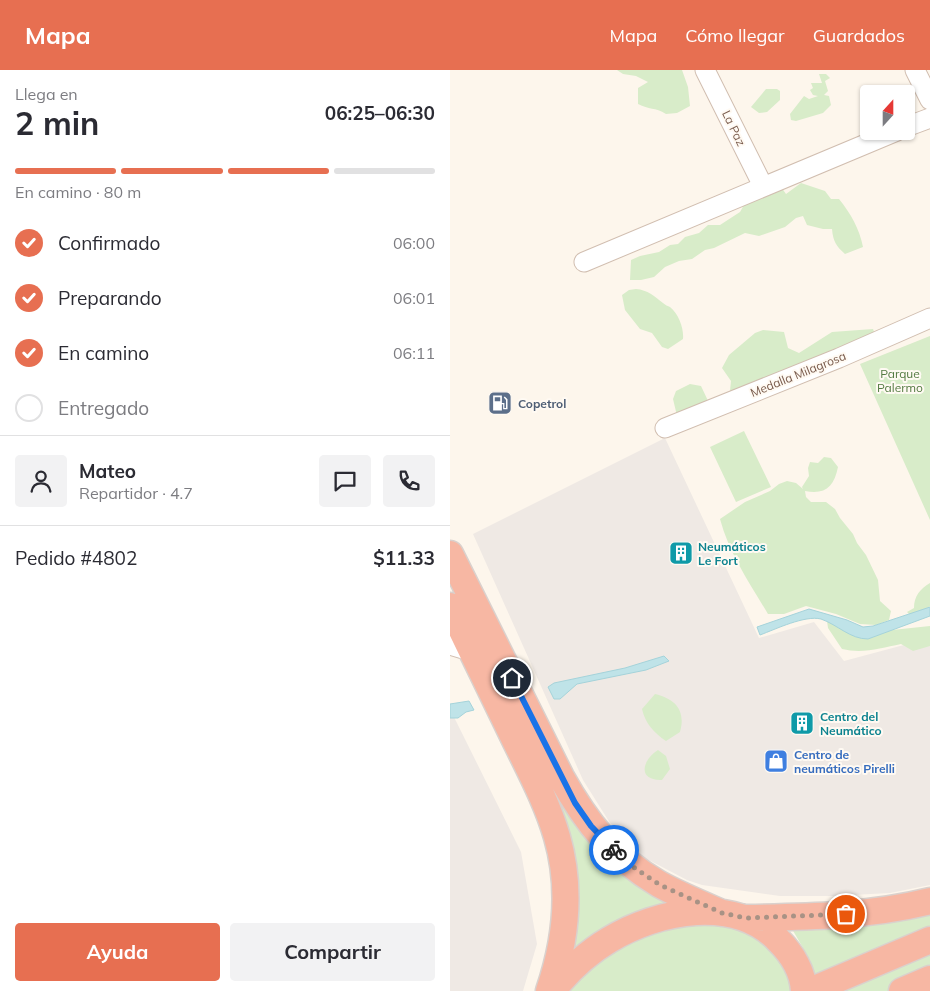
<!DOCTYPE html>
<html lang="es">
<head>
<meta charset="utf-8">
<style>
	:root { --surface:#fff; --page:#f2f2f3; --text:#2b2b33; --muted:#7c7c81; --line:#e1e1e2; --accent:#e76f51 }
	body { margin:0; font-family:Mulish,sans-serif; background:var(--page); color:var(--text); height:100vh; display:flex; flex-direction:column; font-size:19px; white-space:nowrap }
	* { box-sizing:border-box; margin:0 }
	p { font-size:16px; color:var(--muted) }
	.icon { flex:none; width:28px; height:28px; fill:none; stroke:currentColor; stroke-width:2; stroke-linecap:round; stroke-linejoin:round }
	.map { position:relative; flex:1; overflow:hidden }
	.details { display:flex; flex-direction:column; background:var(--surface); width:450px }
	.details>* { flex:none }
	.needle { width:32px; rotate:21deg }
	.controls { position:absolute; left:410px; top:15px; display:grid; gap:10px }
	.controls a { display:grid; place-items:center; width:55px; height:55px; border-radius:5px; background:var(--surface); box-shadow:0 1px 4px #0004; font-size:25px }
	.pin { position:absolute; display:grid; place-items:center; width:42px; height:42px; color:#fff; margin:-21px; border:2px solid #fff; border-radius:50%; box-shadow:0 1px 5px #0007 }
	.courier { position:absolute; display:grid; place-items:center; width:50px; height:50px; margin:-25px; border:4px solid #1a73e8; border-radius:50%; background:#fff; color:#222; box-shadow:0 1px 6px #0007 }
	.summary em { font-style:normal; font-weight:700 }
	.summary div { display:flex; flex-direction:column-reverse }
	.summary { display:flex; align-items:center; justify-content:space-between; height:85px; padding:0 15px }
	h1 { font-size:32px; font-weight:700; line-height:38px }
	.bar { display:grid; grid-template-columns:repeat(4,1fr); gap:8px 5px; align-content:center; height:60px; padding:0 15px }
	.bar i { height:6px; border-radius:4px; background:var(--line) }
	.bar .active { background:var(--accent) }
	.bar p { grid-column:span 4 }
	.line { display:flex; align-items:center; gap:12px; padding:0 15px; border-top:1px solid var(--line) }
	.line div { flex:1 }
	.round { display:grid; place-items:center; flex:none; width:52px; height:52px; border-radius:5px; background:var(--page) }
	ol { padding:0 15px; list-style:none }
	li { display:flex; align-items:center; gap:15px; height:55px }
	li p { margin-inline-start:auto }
	li .icon { padding:5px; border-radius:50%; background:var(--accent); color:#fff; stroke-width:4 }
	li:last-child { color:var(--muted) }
	li i { width:28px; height:28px; border:2px solid var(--line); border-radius:50% }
	.button { display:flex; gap:10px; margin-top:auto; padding:10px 15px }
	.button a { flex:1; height:58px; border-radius:5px; background:var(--accent); color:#fff; font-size:20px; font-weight:700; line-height:58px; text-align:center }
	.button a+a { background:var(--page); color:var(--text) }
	header { display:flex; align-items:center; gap:30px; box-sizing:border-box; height:70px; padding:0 25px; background:var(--accent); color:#fff }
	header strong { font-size:24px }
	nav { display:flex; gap:28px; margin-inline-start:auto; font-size:18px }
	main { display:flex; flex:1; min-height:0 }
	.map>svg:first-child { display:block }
	.industrial { fill:#efe9e4 }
	.green { fill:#d8ecc9 }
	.water { fill:#bfe3e8; stroke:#a5d3da }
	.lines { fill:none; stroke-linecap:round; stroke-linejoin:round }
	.minor-casing { stroke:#d1beb0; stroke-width:21 }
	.highway-casing { stroke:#dad1cd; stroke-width:29 }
	.minor { stroke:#fff; stroke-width:19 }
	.highway { stroke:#f7b7a3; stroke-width:26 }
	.done { stroke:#a89285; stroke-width:5; stroke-dasharray:0 9 }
	.route { stroke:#1a73e8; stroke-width:6 }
	.labels { text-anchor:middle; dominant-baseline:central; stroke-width:4; stroke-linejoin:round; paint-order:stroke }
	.street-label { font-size:12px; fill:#7a5c4d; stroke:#fffaf3 }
	.park-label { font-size:12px; fill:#537a41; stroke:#fffaf3 }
	.service-label { font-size:12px; font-weight:bold; fill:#4e5e75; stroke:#fffaf3; text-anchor:start }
	.culture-label { font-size:12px; font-weight:bold; fill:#0d838f; stroke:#fffaf3; text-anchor:start }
	.shop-label { font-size:12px; font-weight:bold; fill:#366cbe; stroke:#fffaf3; text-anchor:start }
</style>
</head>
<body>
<header>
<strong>Mapa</strong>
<nav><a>Mapa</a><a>Cómo llegar</a><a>Guardados</a></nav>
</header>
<main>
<section class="details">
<div class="summary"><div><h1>2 min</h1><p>Llega en</p></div><em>06:25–06:30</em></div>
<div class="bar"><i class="active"></i><i class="active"></i><i class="active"></i><i></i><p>En camino · 80 m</p></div>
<ol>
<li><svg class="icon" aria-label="check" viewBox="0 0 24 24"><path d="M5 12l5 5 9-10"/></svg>Confirmado<p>06:00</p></li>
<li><svg class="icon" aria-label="check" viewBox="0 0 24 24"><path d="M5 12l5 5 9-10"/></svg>Preparando<p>06:01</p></li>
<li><svg class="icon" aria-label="check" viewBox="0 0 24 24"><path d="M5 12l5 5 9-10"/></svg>En camino<p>06:11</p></li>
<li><i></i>Entregado</li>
</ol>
<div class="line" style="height:90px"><a class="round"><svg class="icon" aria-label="person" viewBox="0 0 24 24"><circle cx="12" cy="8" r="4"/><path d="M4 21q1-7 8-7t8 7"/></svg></a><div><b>Mateo</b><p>Repartidor · 4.7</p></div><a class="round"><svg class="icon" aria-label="chat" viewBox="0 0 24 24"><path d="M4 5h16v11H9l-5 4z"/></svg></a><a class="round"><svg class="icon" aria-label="phone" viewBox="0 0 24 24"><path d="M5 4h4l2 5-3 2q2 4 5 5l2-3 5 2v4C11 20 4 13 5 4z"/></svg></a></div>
<div class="line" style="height:65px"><div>Pedido #4802</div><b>$11.33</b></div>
<div class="button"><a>Ayuda</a><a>Compartir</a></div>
</section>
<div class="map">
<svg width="480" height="921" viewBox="0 0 480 921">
	<rect width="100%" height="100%" fill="#fdf6ec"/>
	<!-- industrial -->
	<path class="industrial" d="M 215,368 L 309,568 L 364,552 L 394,591 L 480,568 L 480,815 L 440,823 L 383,826 L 330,826 L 252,815 L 237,810 L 193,787 L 160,753 L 133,710 L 23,464 Z
		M 0,639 L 71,782 L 87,874 L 73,921 L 0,921 Z"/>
	<!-- green -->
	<path class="green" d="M 167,0 L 232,0 L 238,17 L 240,36 L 227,43 L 216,44 C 205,37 199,40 188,34 L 188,18 L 198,12 L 186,6 L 173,4 Z
		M 369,4 L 376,4 L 380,8 L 375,11 L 378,21 L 374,25 L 379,26 L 381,35 L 373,43 L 346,51 L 341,50 L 340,44 L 354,26 L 359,29 L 368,26 L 363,25 L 360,20 L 363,18 L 361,13 L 372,13 Z
		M 316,19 L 327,19 L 330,21 L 330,30 L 317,42 L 309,43 L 301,37 Z
		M 351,113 L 375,121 L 381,129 L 389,129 C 401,144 409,158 413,177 L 395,184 C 386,176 383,171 382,159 L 373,159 L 357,155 L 353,146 L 346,148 L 335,157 L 309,166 L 295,163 L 264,178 L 255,180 L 242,189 L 229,191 L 215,197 L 204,207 L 191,210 L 180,210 L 181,190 L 190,186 L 209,182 L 220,175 L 228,174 L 235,167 L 249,163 L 258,155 L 270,155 L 290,142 L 294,135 L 329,114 L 336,124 Z
		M 186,219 C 198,220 204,226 213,233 C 215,235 218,236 220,237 C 229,244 234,259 233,269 L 218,279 L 212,277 L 202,263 L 190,259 L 175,240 L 172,225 L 179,220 Z
		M 423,259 L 427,270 L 300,332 L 280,321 L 281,311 L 272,298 L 279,285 L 305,263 L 313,260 L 334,262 L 338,278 L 349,283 L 382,262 Z
		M 480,266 L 480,450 L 410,294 Z
		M 240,314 L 251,316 L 260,335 L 228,350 L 223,329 L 226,321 Z
		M 294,361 L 321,417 L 286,432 L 260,377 Z
		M 374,387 L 381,388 L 388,397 C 384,417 375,425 355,421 L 356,427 L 361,432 L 376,432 L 385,439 L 390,448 L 403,464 L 407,473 L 416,485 L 428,510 L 430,531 L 441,541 L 439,550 L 426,555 L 410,554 L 386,544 L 356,536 L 334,544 L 318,544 C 300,514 279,483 270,449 L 295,432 L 320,421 L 329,414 L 337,411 L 346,413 L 353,419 L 352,417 L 359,406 L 358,398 L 360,392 L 368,393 Z
		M 480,513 L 480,536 L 475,541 L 461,546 L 457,542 L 464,538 C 464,526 470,519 480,513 Z
		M 377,551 L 422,565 L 442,560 L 480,556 L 480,576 L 463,581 L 451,574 C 431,578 413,584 392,579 L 378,558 Z
		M 205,624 C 226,629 236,641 230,662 L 216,671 C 204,663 195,653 192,639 Z
		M 85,679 L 225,831 L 182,844 L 157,856 L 123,878 L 122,776 L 106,726 Z
		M 208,680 L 216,686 L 220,699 L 212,710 C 187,711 192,690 208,680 Z
		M 480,841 L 480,921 L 367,921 L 360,890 L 342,859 Z
		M 253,854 C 262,855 271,855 280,857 C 307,864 340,891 342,921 L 119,921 C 153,880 200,860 253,854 Z"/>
	<!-- water -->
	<path class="water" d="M 480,537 L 480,546 L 418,569 C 400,569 388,555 371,549 C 355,545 326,559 310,565 L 307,557 L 359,539 L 397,550 L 413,557 L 423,556 Z
		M 214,586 L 219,591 L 196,600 L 127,614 L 110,629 L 104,629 L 98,617 L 104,613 L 175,598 Z
		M 19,631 L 24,640 L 16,642 L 8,648 L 0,648 L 0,634 Z"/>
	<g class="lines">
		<!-- minor casing -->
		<g class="minor-casing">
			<path id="minor" d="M 255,0 L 313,116
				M 465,0 L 480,30
				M 456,57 L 480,48
				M 134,192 L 447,61
				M 215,358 L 389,288 L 480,248
				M 0,575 L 23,582"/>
		</g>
		<!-- highway casing -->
		<g class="highway-casing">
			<path id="highway" d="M 0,484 L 111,707 C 136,752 163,787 209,814 C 229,825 251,834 272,843
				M 0,536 C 21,579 42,623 63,666 C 79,699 97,732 107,767 C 122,819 116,871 99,921
				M 296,848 C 358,847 420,846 480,831
				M 103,920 C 119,900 137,883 159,870 C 208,840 286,825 329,871 C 342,884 353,902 354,921
				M 360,921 L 480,870
				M 452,921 L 480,909"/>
		</g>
		<!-- minor -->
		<use href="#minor" class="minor"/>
		<!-- highway -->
		<use href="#highway" class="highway"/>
	</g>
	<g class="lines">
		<!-- done -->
		<path class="done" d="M 164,780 L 186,799 L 210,815 L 272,843 L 296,848 L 396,844"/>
		<!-- route -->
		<path class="route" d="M 62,608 L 125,733 L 141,756 L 164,780"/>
	</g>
	<!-- icons -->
	<defs>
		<g id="fuel-square" transform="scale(1.25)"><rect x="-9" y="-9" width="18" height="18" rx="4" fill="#5c6f8a" stroke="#fffaf3"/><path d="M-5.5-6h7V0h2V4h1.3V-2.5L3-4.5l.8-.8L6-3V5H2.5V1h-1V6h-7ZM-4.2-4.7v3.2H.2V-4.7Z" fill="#fff"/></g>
		<g id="building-square" transform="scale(1.25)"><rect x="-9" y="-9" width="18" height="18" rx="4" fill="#0f9aa8" stroke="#fffaf3"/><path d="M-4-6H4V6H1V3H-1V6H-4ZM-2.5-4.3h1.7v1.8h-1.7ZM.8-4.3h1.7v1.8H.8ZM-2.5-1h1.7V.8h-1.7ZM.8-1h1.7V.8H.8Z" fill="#fff"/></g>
		<g id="shop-square" transform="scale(1.25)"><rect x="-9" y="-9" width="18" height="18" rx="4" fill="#3f7fe0" stroke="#fffaf3"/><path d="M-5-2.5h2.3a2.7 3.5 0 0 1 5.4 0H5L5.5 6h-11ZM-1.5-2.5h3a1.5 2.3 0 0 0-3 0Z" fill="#fff"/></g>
	</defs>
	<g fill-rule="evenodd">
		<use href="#fuel-square" x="50" y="333"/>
		<use href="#building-square" x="231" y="483"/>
		<use href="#building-square" x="352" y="653"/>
		<use href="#shop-square" x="326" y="691"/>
	</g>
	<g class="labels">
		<!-- street labels -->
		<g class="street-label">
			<text transform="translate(284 58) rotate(64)">La Paz</text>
			<text transform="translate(348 304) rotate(-22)">Medalla Milagrosa</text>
		</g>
		<!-- park labels -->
		<g class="park-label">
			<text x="450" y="303">Parque<tspan x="450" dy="14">Palermo</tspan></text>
		</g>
		<!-- service labels -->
		<g class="service-label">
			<text x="68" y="333">Copetrol</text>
		</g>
		<!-- culture labels -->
		<g class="culture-label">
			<text x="248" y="476">Neumáticos<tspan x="248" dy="14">Le Fort</tspan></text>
			<text x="370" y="646">Centro del<tspan x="370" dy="14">Neumático</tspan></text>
		</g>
		<!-- shop labels -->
		<g class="shop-label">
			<text x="344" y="684">Centro de<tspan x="344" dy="14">neumáticos Pirelli</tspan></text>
		</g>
	</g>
</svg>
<div class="controls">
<a><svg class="needle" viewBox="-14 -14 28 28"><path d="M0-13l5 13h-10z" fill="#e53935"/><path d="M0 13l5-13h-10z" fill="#7c7c81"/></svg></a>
</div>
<div class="pin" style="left:396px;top:844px;background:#ea580c"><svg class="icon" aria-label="bag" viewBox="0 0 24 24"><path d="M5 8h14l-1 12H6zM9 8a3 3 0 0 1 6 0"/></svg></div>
<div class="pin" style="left:62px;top:608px;background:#1f2937"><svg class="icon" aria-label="home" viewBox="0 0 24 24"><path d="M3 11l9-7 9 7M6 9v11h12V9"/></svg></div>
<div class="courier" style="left:164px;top:780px"><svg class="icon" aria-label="bike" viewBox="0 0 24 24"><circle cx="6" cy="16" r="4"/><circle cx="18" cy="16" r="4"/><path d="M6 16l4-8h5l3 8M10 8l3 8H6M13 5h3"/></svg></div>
</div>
</main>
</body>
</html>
